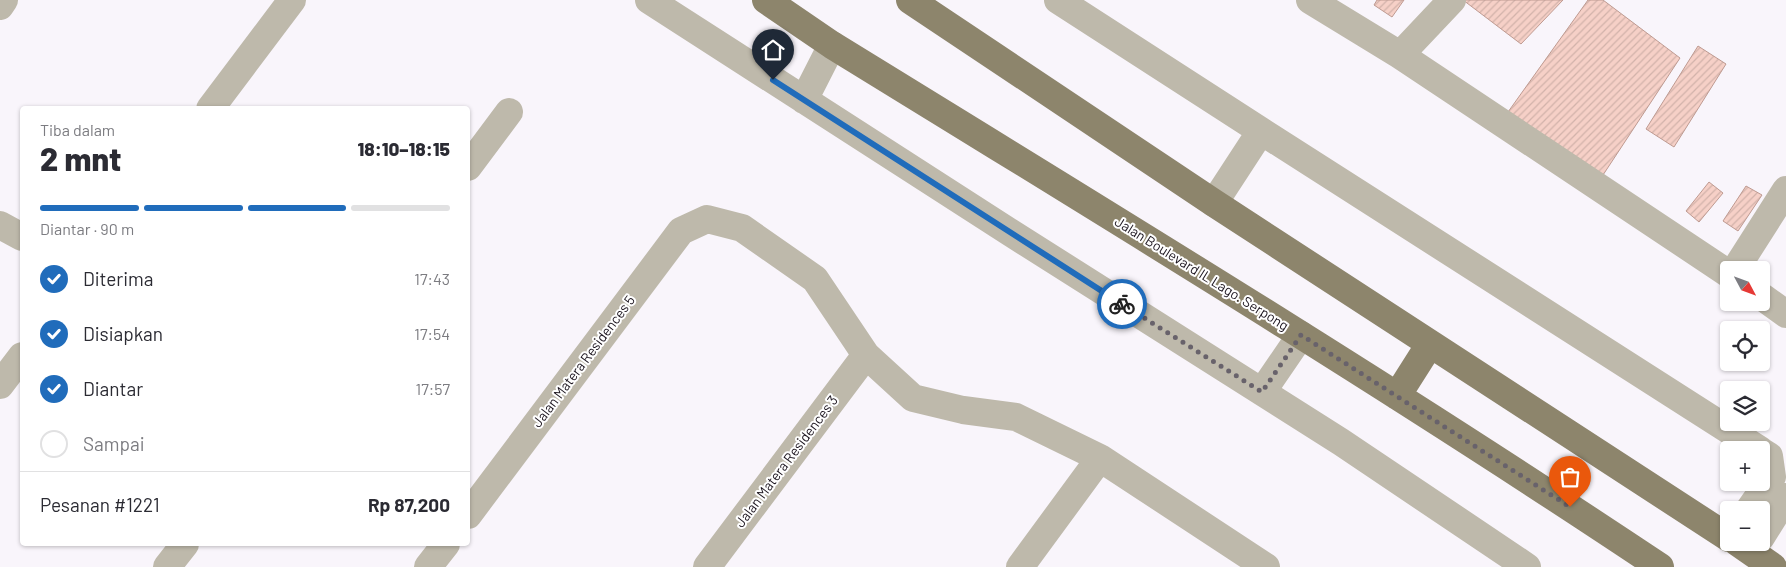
<!DOCTYPE html>
<html lang="id">
<head>
<meta charset="utf-8">
<style>
	:root { --surface:#fff; --page:#f7f7f7; --text:#2b2b33; --muted:#7c7c81; --line:#e1e1e2; --accent:#206cbb }
	body { margin:0; font-family:Barlow,sans-serif; background:var(--page); color:var(--text); height:100vh; display:flex; flex-direction:column; font-size:19px; white-space:nowrap }
	* { box-sizing:border-box; margin:0 }
	p { font-size:16px; color:var(--muted) }
	.icon { flex:none; width:28px; height:28px; fill:none; stroke:currentColor; stroke-width:2; stroke-linecap:round; stroke-linejoin:round }
	.map { position:relative; flex:1; overflow:hidden }
	.panel { position:absolute; left:20px; top:106px; width:450px; height:440px; display:flex; flex-direction:column; background:var(--surface); border-radius:5px; box-shadow:0 1px 4px #0004 }
	.panel>* { flex:none }
	.needle { width:32px; rotate:131deg }
	.fabs { position:absolute; left:1720px; top:261px; display:grid; gap:10px }
	.fabs a { display:grid; place-items:center; width:50px; height:50px; border-radius:5px; background:var(--surface); box-shadow:0 1px 4px #0004; font-size:25px }
	.pin { position:absolute; display:grid; place-items:center; width:42px; height:42px; color:#fff; margin:-51px -21px; border-radius:50% 50% 50% 0; rotate:-45deg; box-shadow:0 0 5px #0007 }
	.pin .icon { rotate:45deg }
	.courier { position:absolute; display:grid; place-items:center; width:50px; height:50px; margin:-25px; border:4px solid #206cbb; border-radius:50%; background:#fff; color:#222; box-shadow:0 1px 6px #0007 }
	.summary em { font-style:normal; font-weight:800 }
	.summary div { display:flex; flex-direction:column-reverse }
	.summary { display:flex; align-items:center; justify-content:space-between; height:85px; padding:0 20px }
	h1 { font-size:32px; font-weight:800; line-height:38px }
	.bar { display:grid; grid-template-columns:repeat(4,1fr); gap:8px 5px; align-content:center; height:60px; padding:0 20px }
	.bar i { height:6px; border-radius:4px; background:var(--line) }
	.bar .on { background:var(--accent) }
	.bar p { grid-column:span 4 }
	.line { display:flex; align-items:center; gap:12px; padding:0 20px; border-top:1px solid var(--line) }
	.line div { flex:1 }
	ol { padding:0 20px; list-style:none }
	li { display:flex; align-items:center; gap:15px; height:55px }
	li p { margin-inline-start:auto }
	li .icon { padding:5px; border-radius:50%; background:var(--accent); color:#fff; stroke-width:4 }
	li:last-child { color:var(--muted) }
	li i { width:28px; height:28px; border:2px solid var(--line); border-radius:50% }
	.map>svg:first-child { display:block }
	.building { fill:url(#building-hatch); stroke:#be9a91 }
	.lines { fill:none; stroke-linecap:round; stroke-linejoin:round }
	.minor { stroke:#beb9ab; stroke-width:28 }
	.major { stroke:#8d856c; stroke-width:28 }
	.done { stroke:#68626b; stroke-width:5; stroke-dasharray:0 9 }
	.route { stroke:#206cbb; stroke-width:6 }
	.labels { text-anchor:middle; dominant-baseline:central; stroke-width:4; stroke-linejoin:round; paint-order:stroke }
	.street-label { font-size:14px; fill:#1a131d; stroke:#fff }
</style>
</head>
<body>
<div class="map">
<svg width="1786" height="567" viewBox="0 0 1786 567">
	<defs>
		<pattern id="building-hatch" width="6" height="6" patternUnits="userSpaceOnUse" patternTransform="scale(1.25)"><rect width="6" height="6" fill="#f6d0c7"/><path d="M-1 1l2-2M0 6l6-6M5 7l2-2" fill="none" stroke="#d2b2aa"/></pattern>
	</defs>
	<rect width="100%" height="100%" fill="#f9f5fb"/>
	<!-- building -->
	<path class="building" d="M 1377,0 L 1404,0 L 1392,17 L 1374,5 Z
		M 1463,0 L 1563,0 L 1521,44 Z
		M 1588,0 L 1603,0 L 1680,58 L 1603,175 L 1508,112 Z
		M 1698,46 L 1726,64 L 1674,147 L 1646,129 Z
		M 1709,182 L 1723,193 L 1699,222 L 1686,211 Z
		M 1746,186 L 1762,195 L 1738,231 L 1723,221 Z"/>
	<g class="lines">
		<!-- minor -->
		<path class="minor" d="M 649,0 L 1008,231 L 1341,442 L 1527,567
			M 1058,0 L 1261,131 L 1214,203
			M 1310,0 L 1400,55 L 1729,274
			M 0,6 L 4,0
			M 1400,55 L 1452,0
			M 804,100 L 832,45
			M 210,109 L 292,0
			M 1261,131 L 1760,450
			M 468,167 L 509,112
			M 0,225 L 22,237
			M 1735,270 L 1786,190
			M 1761,296 L 1786,314
			M 0,385 L 22,356
			M 1262,392 L 1301,335
			M 1749,510 L 1772,477 L 1769,456 L 1761,451
			M 468,515 L 681,231 L 707,219 L 742,228 L 815,279 L 866,355 L 913,398 L 963,410 L 1016,417 L 1100,458 L 1266,567
			M 1761,537 L 1786,497
			M 167,567 L 185,544
			M 428,567 L 446,544
			M 707,567 L 866,355
			M 1020,567 L 1100,458"/>
		<!-- major -->
		<path class="major" d="M 766,0 L 832,45 C 1110,216 1389,386 1660,567
			M 910,0 L 1214,203 L 1729,538
			M 1397,396 L 1430,344
			M 1737,542 L 1773,567"/>
	</g>
	<g class="lines">
		<!-- done -->
		<path class="done" d="M 1122,304 L 1262,392 L 1301,335 L 1570,507"/>
		<!-- route -->
		<path class="route" d="M 773,80 L 1122,304"/>
	</g>
	<g class="labels">
		<!-- street labels -->
		<g class="street-label">
			<text transform="translate(1202 273) rotate(32)">Jalan Boulevard IL Lago. Serpong</text>
			<text transform="translate(583 361) rotate(-53)">Jalan Matera Residences 5</text>
			<text transform="translate(786 461) rotate(-53)">Jalan Matera Residences 3</text>
		</g>
	</g>
</svg>
<div class="fabs">
<a><svg class="needle" viewBox="-14 -14 28 28"><path d="M0-13l5 13h-10z" fill="#e53935"/><path d="M0 13l5-13h-10z" fill="#7c7c81"/></svg></a>
<a><svg class="icon" aria-label="locate" viewBox="0 0 24 24"><circle cx="12" cy="12" r="6"/><path d="M12 2v4M12 18v4M2 12h4M18 12h4"/></svg></a>
<a><svg class="icon" aria-label="layers" viewBox="0 0 24 24"><path d="M12 4l9 5-9 5-9-5zM3 14l9 5 9-5"/></svg></a>
<a>+</a>
<a>−</a>
</div>
<div class="pin" style="left:1570px;top:507px;background:#ea580c"><svg class="icon" aria-label="bag" viewBox="0 0 24 24"><path d="M5 8h14l-1 12H6zM9 8a3 3 0 0 1 6 0"/></svg></div>
<div class="pin" style="left:773px;top:80px;background:#1f2937"><svg class="icon" aria-label="home" viewBox="0 0 24 24"><path d="M3 11l9-7 9 7M6 9v11h12V9"/></svg></div>
<div class="courier" style="left:1122px;top:304px"><svg class="icon" aria-label="bike" viewBox="0 0 24 24"><circle cx="6" cy="16" r="4"/><circle cx="18" cy="16" r="4"/><path d="M6 16l4-8h5l3 8M10 8l3 8H6M13 5h3"/></svg></div>
<section class="panel">
<div class="summary"><div><h1>2 mnt</h1><p>Tiba dalam</p></div><em>18:10–18:15</em></div>
<div class="bar"><i class="on"></i><i class="on"></i><i class="on"></i><i></i><p>Diantar · 90 m</p></div>
<ol>
<li><svg class="icon" aria-label="check" viewBox="0 0 24 24"><path d="M5 12l5 5 9-10"/></svg>Diterima<p>17:43</p></li>
<li><svg class="icon" aria-label="check" viewBox="0 0 24 24"><path d="M5 12l5 5 9-10"/></svg>Disiapkan<p>17:54</p></li>
<li><svg class="icon" aria-label="check" viewBox="0 0 24 24"><path d="M5 12l5 5 9-10"/></svg>Diantar<p>17:57</p></li>
<li><i></i>Sampai</li>
</ol>
<div class="line" style="height:65px"><div>Pesanan #1221</div><b>Rp 87,200</b></div>
</section>
</div>
</body>
</html>
